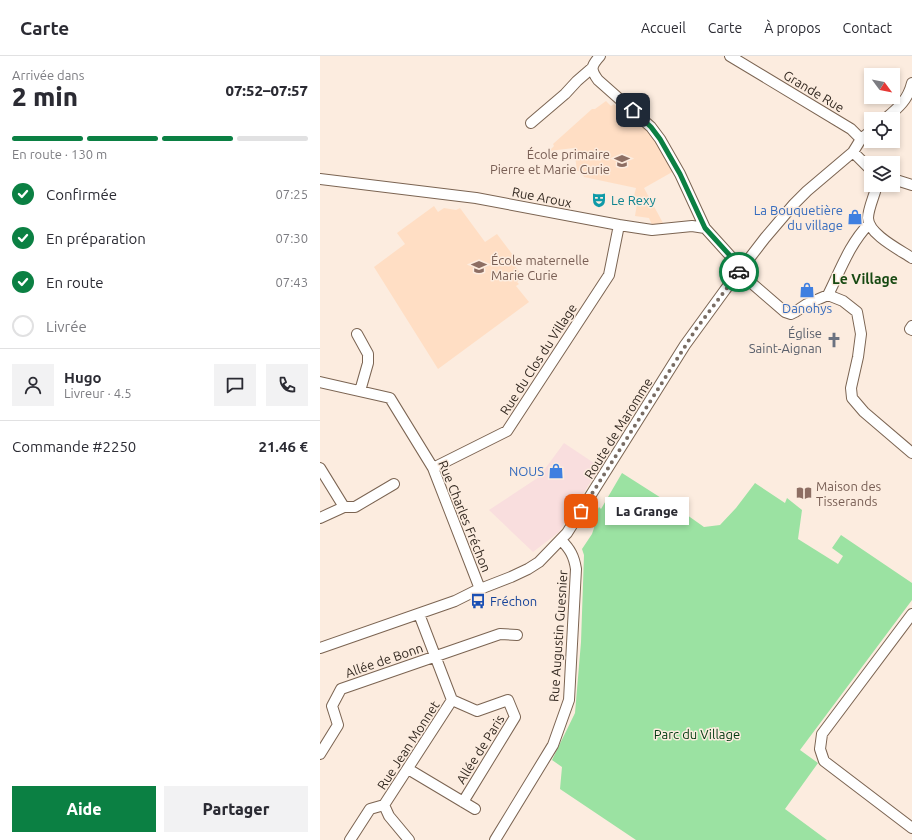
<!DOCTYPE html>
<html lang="fr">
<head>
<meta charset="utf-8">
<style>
	:root { --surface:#fff; --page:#f2f2f3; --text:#2b2b33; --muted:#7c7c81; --line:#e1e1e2; --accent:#0b8043 }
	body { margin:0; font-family:Ubuntu,sans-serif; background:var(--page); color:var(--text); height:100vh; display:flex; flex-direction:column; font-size:15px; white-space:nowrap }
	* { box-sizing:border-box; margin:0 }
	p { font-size:13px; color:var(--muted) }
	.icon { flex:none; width:22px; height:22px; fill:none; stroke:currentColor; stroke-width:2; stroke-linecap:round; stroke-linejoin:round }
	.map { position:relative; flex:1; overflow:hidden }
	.drawer { display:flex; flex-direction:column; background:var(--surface); width:320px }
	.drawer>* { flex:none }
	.needle { width:26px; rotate:122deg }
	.buttons { position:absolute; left:544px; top:12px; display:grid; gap:8px }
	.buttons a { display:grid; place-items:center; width:36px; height:36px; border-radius:0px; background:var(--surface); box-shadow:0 2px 6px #0003; font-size:20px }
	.pin { position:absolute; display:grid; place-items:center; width:34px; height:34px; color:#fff; margin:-17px; border-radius:8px; box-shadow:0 2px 6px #0006 }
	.courier { position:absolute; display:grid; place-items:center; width:40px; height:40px; margin:-20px; border:3px solid #0b8043; border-radius:50%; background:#fff; color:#222; box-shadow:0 1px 5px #0007 }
	.bubble { position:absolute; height:28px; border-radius:0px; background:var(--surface); box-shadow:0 2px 6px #0003; font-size:13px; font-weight:800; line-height:28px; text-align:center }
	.summary em { font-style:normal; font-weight:800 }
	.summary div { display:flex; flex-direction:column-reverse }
	.summary { display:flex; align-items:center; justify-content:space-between; height:68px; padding:0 12px }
	h1 { font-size:26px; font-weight:800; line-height:30px }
	.bar { display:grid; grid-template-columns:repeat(4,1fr); gap:6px 4px; align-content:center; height:48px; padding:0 12px }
	.bar i { height:5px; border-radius:3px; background:var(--line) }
	.bar .on { background:var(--accent) }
	.bar p { grid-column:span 4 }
	.line { display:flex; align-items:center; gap:10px; padding:0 12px; border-top:1px solid var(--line) }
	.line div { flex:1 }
	.round { display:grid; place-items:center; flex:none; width:42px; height:42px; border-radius:0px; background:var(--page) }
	ol { padding:0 12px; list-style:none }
	li { display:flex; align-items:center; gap:12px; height:44px }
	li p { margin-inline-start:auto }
	li .icon { padding:4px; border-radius:50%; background:var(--accent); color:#fff; stroke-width:4 }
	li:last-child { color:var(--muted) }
	li i { width:22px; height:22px; border:2px solid var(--line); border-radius:50% }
	.action { display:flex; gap:8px; margin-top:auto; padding:8px 12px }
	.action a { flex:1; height:46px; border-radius:0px; background:var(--accent); color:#fff; font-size:16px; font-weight:800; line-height:46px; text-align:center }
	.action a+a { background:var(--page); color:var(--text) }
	header { display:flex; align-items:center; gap:24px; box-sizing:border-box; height:56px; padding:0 20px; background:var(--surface); border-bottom:1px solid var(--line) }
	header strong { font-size:19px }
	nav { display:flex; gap:22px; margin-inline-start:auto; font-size:14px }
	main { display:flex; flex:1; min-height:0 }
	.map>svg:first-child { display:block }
	.commercial { fill:#f9dede }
	.built { fill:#ffdec4 }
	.green { fill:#9be2a2 }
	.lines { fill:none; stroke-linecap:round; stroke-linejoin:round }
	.minor-casing { stroke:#7b6452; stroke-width:12 }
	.minor { stroke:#fff; stroke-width:10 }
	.done { stroke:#796d64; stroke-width:4; stroke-dasharray:0 7.2 }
	.route { stroke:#0b8043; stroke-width:5 }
	.labels { text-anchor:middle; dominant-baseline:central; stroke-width:3; stroke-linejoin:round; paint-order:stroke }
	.street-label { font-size:13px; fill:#332921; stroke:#fcecdf }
	.education-label { font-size:13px; fill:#785e54; stroke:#fcecdf; text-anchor:start }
	.culture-label { font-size:13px; fill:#0d838f; stroke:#fcecdf; text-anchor:start }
	.shop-label { font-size:13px; fill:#366cbe; stroke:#fcecdf; text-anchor:end }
	.worship-label { font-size:13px; fill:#5b616d; stroke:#fcecdf; text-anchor:end }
	.transit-label { font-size:13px; fill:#164399; stroke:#fcecdf; text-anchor:start }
	.park-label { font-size:13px; fill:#00390f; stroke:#fcecdf }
	.neighbourhood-label { font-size:14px; font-weight:bold; fill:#174912; stroke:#fcecdf }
</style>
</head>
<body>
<header>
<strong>Carte</strong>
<nav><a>Accueil</a><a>Carte</a><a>À propos</a><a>Contact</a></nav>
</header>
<main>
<section class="drawer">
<div class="summary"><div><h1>2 min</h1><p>Arrivée dans</p></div><em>07:52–07:57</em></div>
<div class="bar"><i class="on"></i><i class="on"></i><i class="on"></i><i></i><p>En route · 130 m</p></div>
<ol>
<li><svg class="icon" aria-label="check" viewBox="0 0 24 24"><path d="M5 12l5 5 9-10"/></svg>Confirmée<p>07:25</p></li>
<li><svg class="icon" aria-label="check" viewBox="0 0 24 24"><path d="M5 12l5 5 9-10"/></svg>En préparation<p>07:30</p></li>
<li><svg class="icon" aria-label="check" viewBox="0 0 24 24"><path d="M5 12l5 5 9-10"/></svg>En route<p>07:43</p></li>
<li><i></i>Livrée</li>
</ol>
<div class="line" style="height:72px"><a class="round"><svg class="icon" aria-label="person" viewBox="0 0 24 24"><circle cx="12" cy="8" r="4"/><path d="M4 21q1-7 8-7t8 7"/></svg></a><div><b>Hugo</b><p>Livreur · 4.5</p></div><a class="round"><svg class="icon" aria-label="chat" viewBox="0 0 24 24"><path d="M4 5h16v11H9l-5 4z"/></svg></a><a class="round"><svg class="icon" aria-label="phone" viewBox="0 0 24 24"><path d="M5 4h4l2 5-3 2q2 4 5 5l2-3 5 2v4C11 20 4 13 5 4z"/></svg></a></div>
<div class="line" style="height:52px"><div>Commande #2250</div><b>21.46 €</b></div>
<div class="action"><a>Aide</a><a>Partager</a></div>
</section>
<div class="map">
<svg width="592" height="784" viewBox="0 0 592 784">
	<rect width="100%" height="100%" fill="#fcecdf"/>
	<!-- commercial -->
	<path class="commercial" d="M 244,387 L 280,411 L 239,476 L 213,496 L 169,454 L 219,421 Z"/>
	<!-- built -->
	<path class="built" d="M 286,45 L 291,50 L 294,48 L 303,59 L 306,57 L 316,68 L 319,65 L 330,76 L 354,115 L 324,132 L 343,167 L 332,169 L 329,162 L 315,160 L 318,141 L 314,140 L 316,132 L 264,121 L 261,115 L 257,115 L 254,92 L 229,95 L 234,90 L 233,88 L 272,53 L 275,53 Z
		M 114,150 L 118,156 L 124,152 L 136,154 L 140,152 L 165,186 L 177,178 L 199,207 L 195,210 L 203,221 L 197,226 L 199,228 L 196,230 L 209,246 L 118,313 L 54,211 L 85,188 L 77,177 Z"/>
	<!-- green -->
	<path class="green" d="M 302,417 L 360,454 L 384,471 L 400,469 L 416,452 L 435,427 L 465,447 L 467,442 L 482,454 L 478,483 L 518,508 L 523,500 L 512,492 L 521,479 L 592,527 L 592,544 L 480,694 L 498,707 L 465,753 L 507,784 L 316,784 L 240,733 L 242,711 L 232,704 L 255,657 L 261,586 L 264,499 L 262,493 L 272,478 L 274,472 L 273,462 L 279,451 L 281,453 Z"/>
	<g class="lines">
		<!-- minor casing -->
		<g class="minor-casing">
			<path id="minor" d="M 280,0 C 271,10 270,13 278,24 L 331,71 L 340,83 L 360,118 L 385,172
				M 410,0 L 531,73 L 541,83
				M 565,63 C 578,52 588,44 592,27
				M 211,67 L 245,38 L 257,25 L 272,12
				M 533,96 L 551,114
				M 0,123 L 156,142 L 299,169 L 332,174 L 372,170 L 385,172 L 414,204 L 428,224 L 465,256 L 471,258 L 475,256 L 487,248 L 508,239 L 523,245 L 537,256 L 541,278 L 538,301 L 531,332 L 532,342 L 544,356 L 592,397
				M 573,123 L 592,129
				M 557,129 C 555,138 548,153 548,162 C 548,178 580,194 592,202
				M 508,239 C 520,215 530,187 549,168
				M 592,270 L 590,273 L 592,274
				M 37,278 L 48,298 L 48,307 L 40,335
				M 0,326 L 70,342 L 113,412 L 160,533
				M 0,412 L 24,451 L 35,451 L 74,428
				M 113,412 L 187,375 L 289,219 L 299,169
				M 0,462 L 24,451
				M 592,558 L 502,678 L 500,693 L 504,705 L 592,772
				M 0,592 L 135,545 L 155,535 L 191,521 L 208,513 L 219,506 L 247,477 L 365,289 L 405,234 L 445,182 L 474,148 L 487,135 L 533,96 L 541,83 L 551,75
				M 132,644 L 157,655 L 188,644 L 195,661 L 143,746
				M 0,698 L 18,669 L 12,650 L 21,633 L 180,578 L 197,579
				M 88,713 L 155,753
				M 30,784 L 50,753 L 64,749
				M 89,784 L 69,760 L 64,749 L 132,644 L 99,558
				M 175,784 L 233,689 L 249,644 L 256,513 C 254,500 250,493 241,484"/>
		</g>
		<!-- minor -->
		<use href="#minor" class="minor"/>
	</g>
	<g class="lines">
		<!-- done -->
		<path class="done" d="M 261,455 L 376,273 L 419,216"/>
		<!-- route -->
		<path class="route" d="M 313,54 L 331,71 L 340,83 L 360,118 L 385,172 L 414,204 L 421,214 L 419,216"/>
	</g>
	<!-- icons -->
	<defs>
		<g id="school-bare" transform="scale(1.2)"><path d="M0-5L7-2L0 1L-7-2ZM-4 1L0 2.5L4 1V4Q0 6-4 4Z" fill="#8d6e63" stroke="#fcecdf" stroke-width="2.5" paint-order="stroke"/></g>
		<g id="theatre-bare" transform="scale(1.2)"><path d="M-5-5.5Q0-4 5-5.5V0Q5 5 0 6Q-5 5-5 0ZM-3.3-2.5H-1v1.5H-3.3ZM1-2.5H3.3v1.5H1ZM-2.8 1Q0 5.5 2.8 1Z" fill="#0f9aa8" stroke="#fcecdf" stroke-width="2.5" paint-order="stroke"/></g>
		<g id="shop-bare" transform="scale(1.2)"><path d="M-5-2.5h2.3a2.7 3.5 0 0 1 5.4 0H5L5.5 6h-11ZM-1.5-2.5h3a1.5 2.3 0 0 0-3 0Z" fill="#3f7fe0" stroke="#fcecdf" stroke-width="2.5" paint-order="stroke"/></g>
		<g id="church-bare" transform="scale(1.2)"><path d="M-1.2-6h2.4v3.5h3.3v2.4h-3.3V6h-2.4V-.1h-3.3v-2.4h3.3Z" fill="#6b7280" stroke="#fcecdf" stroke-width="2.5" paint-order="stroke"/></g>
		<g id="library-bare" transform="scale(1.2)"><path d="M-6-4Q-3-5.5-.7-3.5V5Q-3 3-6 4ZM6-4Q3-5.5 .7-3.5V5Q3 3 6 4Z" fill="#8d6e63" stroke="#fcecdf" stroke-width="2.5" paint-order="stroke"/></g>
		<g id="bus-bare" transform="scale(1.2)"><path d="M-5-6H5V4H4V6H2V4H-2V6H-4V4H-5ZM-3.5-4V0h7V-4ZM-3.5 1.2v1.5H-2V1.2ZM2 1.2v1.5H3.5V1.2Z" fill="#1a4fb4" stroke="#fcecdf" stroke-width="2.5" paint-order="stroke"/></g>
	</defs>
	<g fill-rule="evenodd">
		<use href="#school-bare" x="302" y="105"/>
		<use href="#theatre-bare" x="279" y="144"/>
		<use href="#shop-bare" x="535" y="161"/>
		<use href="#school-bare" x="159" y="211"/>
		<use href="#shop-bare" x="487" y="234"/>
		<use href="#church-bare" x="514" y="284"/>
		<use href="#shop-bare" x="236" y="415"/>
		<use href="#library-bare" x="484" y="437"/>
		<use href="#bus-bare" x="158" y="545"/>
	</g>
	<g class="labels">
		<!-- street labels -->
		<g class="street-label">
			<text transform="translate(494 35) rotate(31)">Grande Rue</text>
			<text transform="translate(222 141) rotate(11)">Rue Aroux</text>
			<text transform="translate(218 303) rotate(-57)">Rue du Clos du Village</text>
			<text transform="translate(298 372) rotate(-58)">Route de Maromme</text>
			<text transform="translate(145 460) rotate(68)">Rue Charles Fréchon</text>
			<text transform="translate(238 580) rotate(-86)">Rue Augustin Guesnier</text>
			<text transform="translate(64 604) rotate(-19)">Allée de Bonn</text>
			<text transform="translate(88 689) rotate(-57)">Rue Jean Monnet</text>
			<text transform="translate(160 693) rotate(-58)">Allée de Paris</text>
		</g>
		<!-- education labels -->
		<g class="education-label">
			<text x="290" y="98" text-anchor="end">École primaire<tspan x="290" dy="15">Pierre et Marie Curie</tspan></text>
			<text x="171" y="204">École maternelle<tspan x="171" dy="15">Marie Curie</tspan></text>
			<text x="496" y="430">Maison des<tspan x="496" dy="15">Tisserands</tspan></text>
		</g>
		<!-- culture labels -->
		<g class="culture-label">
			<text x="291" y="144">Le Rexy</text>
		</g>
		<!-- shop labels -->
		<g class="shop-label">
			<text x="523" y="154">La Bouquetière<tspan x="523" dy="15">du village</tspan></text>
			<text x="487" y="252" text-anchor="middle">Danohys</text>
			<text x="224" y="415">NOUS</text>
		</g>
		<!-- worship labels -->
		<g class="worship-label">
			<text x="502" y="277">Église<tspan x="502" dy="15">Saint-Aignan</tspan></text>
		</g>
		<!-- transit labels -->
		<g class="transit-label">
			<text x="170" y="545">Fréchon</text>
		</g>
		<!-- park labels -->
		<g class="park-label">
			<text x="377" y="678">Parc du Village</text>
		</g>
		<!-- neighbourhood labels -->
		<g class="neighbourhood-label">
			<text x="545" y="223">Le Village</text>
		</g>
	</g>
</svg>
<div class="buttons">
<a><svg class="needle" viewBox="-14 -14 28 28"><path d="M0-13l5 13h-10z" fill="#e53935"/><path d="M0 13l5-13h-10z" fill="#7c7c81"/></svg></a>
<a><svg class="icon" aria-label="locate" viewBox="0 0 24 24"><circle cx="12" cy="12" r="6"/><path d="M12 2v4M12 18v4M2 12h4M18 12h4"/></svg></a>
<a><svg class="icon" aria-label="layers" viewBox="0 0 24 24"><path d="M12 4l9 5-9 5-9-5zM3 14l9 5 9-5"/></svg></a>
</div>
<div class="pin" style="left:261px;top:455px;background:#ea580c"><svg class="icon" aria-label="bag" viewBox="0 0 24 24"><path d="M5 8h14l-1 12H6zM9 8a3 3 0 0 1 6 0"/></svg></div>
<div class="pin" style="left:313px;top:54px;background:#1f2937"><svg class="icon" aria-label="home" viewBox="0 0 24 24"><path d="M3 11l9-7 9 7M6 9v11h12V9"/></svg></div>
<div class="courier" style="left:419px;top:216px"><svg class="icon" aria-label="car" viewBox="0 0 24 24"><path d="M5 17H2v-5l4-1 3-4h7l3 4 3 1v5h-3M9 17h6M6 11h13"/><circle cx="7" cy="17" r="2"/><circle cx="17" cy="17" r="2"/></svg></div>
<div class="bubble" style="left:285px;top:441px;width:84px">La Grange</div>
</div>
</main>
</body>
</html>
